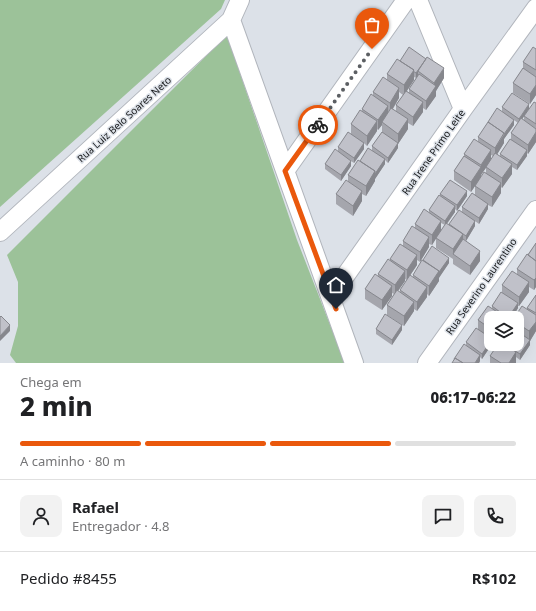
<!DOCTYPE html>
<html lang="pt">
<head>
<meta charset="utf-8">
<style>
	:root { --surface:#fff; --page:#f2f2f2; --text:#202124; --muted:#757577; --line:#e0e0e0; --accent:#ea580c }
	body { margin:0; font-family:"Noto Sans",sans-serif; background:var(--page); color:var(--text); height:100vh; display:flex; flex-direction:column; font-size:15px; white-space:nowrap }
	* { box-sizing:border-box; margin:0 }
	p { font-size:13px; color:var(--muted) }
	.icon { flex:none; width:22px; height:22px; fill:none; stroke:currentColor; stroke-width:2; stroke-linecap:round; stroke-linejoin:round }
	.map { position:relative; height:363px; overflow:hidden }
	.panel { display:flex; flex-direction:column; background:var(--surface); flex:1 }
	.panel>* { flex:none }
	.buttons { position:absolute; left:484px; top:311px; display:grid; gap:8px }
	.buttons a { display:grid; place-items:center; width:40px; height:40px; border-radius:8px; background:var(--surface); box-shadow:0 4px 16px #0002; font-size:20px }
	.pin { position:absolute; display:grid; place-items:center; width:34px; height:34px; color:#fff; margin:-41px -17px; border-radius:50% 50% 50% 0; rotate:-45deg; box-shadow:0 0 4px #0007 }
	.pin .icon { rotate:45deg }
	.courier { position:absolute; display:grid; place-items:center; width:40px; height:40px; margin:-20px; border:3px solid #ea580c; border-radius:50%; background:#fff; color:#222; box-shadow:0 1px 5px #0007 }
	.headline em { font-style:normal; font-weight:800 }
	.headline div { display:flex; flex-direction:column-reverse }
	.headline { display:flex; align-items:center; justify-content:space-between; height:68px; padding:0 20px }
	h1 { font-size:26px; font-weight:800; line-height:30px }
	.bar { display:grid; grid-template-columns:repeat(4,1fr); gap:6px 4px; align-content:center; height:48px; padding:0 20px }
	.bar i { height:5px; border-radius:3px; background:var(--line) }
	.bar .active { background:var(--accent) }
	.bar p { grid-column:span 4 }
	.line { display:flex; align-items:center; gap:10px; padding:0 20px; border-top:1px solid var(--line) }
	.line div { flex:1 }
	.round { display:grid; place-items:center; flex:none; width:42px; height:42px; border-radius:8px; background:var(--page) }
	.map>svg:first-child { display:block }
	.green { fill:#9cc299 }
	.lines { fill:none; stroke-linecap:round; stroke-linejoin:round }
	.minor-casing { stroke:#b1b5bc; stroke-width:20 }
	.minor { stroke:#fff; stroke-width:18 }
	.wall { fill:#a5a6ad; fill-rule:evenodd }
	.shaded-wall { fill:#86878d }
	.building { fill:#c0c1c9; stroke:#86878d }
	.done { stroke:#5c5f63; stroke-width:4; stroke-dasharray:0 7.2 }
	.route { stroke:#ea580c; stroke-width:5 }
	.labels { text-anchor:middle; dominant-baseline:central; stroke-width:3; stroke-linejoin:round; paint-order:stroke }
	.street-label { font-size:10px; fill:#17191b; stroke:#dce1e8 }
</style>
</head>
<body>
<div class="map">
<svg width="536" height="363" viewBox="0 0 536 363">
	<rect width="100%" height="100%" fill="#dce1e8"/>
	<!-- green -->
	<path class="green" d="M 0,0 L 225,0 L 221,9 L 0,207 Z
		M 227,35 L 297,240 L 345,363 L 16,363 L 10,355 L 18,326 L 18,282 L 7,255 Z"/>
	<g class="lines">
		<!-- minor casing -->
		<g class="minor-casing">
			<path id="minor" d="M 418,0 L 463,109
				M 231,20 L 354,363
				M 285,171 L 406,0
				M 0,232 L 231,20 L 240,0
				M 331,296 L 463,109 L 536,8
				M 427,363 L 536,210"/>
		</g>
		<!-- minor -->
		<use href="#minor" class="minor"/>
	</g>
	<!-- wall -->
	<path class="wall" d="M 536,49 L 536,95 L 530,104 L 513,93 L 513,83 L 523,68 L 523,62 Z
		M 400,61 L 444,78 L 436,91 L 436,96 L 426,110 L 423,108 L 423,112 L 413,126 L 408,123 L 408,129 L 398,144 L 398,148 L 388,163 L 385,160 L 385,164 L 375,179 L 375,181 L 366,196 L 362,194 L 362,201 L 353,216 L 336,204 L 336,194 L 348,182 L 348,175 L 360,161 L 372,150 L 372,146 L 382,132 L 382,125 L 378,130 L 377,129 L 377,131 L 367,146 L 364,143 L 364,149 L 354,163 L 351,161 L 351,166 L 341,181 L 325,169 L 325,164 L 338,152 L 338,147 L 351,134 L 351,124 L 362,110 L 362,109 L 373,95 L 373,92 L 387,80 L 387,74 ZM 414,77 L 416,78 L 409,89 L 409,93 L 407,91 L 414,80 ZM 399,92 L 403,95 L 396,105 L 396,111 L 393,109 L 399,98 Z
		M 536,103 L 536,142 L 528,154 L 527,153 L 527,156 L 517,170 L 512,167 L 512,174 L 502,188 L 501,187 L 501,193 L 492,207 L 488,205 L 488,209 L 479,224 L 475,221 L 475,226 L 466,241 L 463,239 L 463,240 L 480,261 L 470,275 L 453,264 L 453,259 L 436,248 L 436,238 L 432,245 L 429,244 L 429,247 L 420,262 L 417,260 L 417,265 L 407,280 L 405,279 L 405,281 L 398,291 L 400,293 L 400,290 L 413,277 L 413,275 L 423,260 L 449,263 L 439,277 L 439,281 L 429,296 L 427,294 L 427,297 L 417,311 L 414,309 L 414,311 L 404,326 L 387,315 L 387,305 L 394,294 L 392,293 L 392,296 L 382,310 L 365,299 L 365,289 L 378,277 L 378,274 L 390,260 L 390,259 L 403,246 L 403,241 L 415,228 L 415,224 L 429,212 L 429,210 L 440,196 L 440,194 L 467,196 L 457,211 L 455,209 L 455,212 L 447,224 L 449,225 L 462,212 L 462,207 L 475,194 L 475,186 L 486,172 L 486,168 L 481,175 L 481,177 L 471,192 L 454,180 L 454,171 L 464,156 L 464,154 L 478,142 L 478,137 L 502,112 L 502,107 L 524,120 L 524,116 ZM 514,120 L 518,123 L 511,133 L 511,140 L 500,154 L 500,156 L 497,154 L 504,143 L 504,139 L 514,125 ZM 491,155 L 493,156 L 491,160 ZM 441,223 L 445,225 L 441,230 Z
		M 536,243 L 536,287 L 534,290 L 529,287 L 529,292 L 519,306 L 518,306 L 518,308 L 512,318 L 491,318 L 491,344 L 492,344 L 482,359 L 480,357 L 480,361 L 479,363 L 452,363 L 454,360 L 454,359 L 466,346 L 466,342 L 478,330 L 478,320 L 492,308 L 492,306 L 502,293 L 502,285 L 517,274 L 517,269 Z
		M 536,295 L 536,331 L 530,341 L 530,345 L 520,360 L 516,357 L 516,363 L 490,363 L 490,356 L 517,344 L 517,318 L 527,309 L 527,308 Z
		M 376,329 L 402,330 L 392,345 L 376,334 Z"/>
	<!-- shaded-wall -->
	<path class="shaded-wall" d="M 426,59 L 418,71 L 418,76 L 416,78 L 416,73 Z
		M 444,68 L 444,78 L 436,91 L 436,96 L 426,110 L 426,101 L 434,88 L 434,83 Z
		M 414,70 L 414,80 L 404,95 L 404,85 Z
		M 536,85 L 536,95 L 530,104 L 530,94 Z
		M 399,88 L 399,98 L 390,113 L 390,103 Z
		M 423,102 L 423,112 L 413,126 L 413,117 Z
		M 529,104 L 529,109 L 519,124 L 519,119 Z
		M 388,106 L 388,115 L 382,122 L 382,125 L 378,130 L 378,120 Z
		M 408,119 L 408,129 L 398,144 L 398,134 Z
		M 514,120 L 514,125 L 504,139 L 504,143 L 495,158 L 495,148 Z
		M 377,121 L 377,131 L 367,146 L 367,136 Z
		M 536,132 L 536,142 L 528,154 L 528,145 Z
		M 364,143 L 364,149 L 354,163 L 354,158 Z
		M 398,143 L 398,148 L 388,163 L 388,158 Z
		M 491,150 L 491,160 L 481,175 L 481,165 Z
		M 527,150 L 527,156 L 517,170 L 517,165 Z
		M 385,159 L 385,164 L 375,179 L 375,181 L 366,196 L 366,186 L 375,171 Z
		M 351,161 L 351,166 L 341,181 L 341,175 Z
		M 512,164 L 512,174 L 502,188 L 502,178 Z
		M 481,167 L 481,177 L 471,192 L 471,182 Z
		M 501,183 L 501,193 L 492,207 L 492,197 Z
		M 362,191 L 362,201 L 353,216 L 353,206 Z
		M 467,191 L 467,196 L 457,211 L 457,205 Z
		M 488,204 L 488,209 L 479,224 L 479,218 Z
		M 455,206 L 455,212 L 445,226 L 445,221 Z
		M 441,221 L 441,231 L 432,245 L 432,235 Z
		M 475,221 L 475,226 L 466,241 L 466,236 Z
		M 463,234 L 463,244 L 453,254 L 453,259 L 453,249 Z
		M 429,237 L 429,247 L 420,262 L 420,252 Z
		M 480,251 L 480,261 L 470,275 L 470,266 Z
		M 417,255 L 417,265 L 407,280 L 407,270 Z
		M 449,258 L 449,263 L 439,278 L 439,272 Z
		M 405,271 L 405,281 L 395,295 L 395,285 Z
		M 439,271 L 439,281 L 429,296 L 429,286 Z
		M 536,278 L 536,287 L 534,290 L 534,280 Z
		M 529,282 L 529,292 L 519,306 L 519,297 Z
		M 392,286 L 392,296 L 382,310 L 382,300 Z
		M 427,287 L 427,297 L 417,311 L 417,302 Z
		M 414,302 L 414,311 L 404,326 L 404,316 Z
		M 518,303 L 518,308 L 512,318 L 508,318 Z
		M 536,322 L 536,331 L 530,341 L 530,345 L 520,360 L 520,354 L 529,340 L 529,331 Z
		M 10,325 L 10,331 L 0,341 L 0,336 Z
		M 402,325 L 402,330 L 392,345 L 392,340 Z
		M 491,341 L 491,344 L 492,344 L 482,359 L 482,354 Z
		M 516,352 L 516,363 L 509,363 Z
		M 480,355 L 480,361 L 479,363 L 475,363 Z"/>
	<!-- building -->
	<path class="building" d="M 409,47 L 426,59 L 416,73 L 413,71 L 414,70 L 400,61 Z
		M 533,47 L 536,49 L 536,70 L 523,62 Z
		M 427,57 L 444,68 L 434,83 L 418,71 Z
		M 397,59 L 414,70 L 404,85 L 387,74 Z
		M 523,68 L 536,77 L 536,85 L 530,94 L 513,83 Z
		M 419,74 L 436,86 L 426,101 L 409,89 Z
		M 383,77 L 399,88 L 390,103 L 373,92 Z
		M 406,91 L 423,102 L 413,117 L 396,105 Z
		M 512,93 L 529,104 L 519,119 L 502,107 Z
		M 371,94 L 388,106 L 378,120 L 362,109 Z
		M 534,102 L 536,103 L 536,124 L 524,116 Z
		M 391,108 L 408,119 L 398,134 L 382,122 Z
		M 497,108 L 514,120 L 504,134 L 504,133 L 488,122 Z
		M 360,110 L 377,121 L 367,136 L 351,124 Z
		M 521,118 L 536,129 L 536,132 L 528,145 L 511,133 Z
		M 488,122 L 504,133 L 495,148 L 478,137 Z
		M 348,132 L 364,143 L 354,158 L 338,147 Z
		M 382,132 L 398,143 L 388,158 L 372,146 Z
		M 474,139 L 491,150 L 481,165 L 464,154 Z
		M 510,139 L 527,150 L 517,165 L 500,154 Z
		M 368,148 L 385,159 L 375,174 L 375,171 L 360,161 Z
		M 335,149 L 351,161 L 341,175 L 325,164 Z
		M 495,153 L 512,164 L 502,178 L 486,167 Z
		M 464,156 L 481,167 L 471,182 L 454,171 Z
		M 358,160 L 375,171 L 366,186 L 348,175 Z
		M 484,172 L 501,183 L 492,197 L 475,186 Z
		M 346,180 L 362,191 L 353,206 L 336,194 Z
		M 450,180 L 467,191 L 457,205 L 440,194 Z
		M 472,193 L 488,204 L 479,218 L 462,207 Z
		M 439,195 L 455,206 L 445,221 L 429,210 Z
		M 424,209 L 441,221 L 432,235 L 415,224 Z
		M 459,210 L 475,221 L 466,236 L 449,224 Z
		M 446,223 L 463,234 L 453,249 L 436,238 Z
		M 412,226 L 429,237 L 420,252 L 403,241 Z
		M 463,239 L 480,251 L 470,266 L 453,254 Z
		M 536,243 L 536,261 L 528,255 Z
		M 400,244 L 417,255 L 407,270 L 390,259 Z
		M 432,246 L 449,258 L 439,272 L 439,271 L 423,260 Z
		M 527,254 L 536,261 L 536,278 L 534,280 L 517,269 Z
		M 388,259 L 405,271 L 395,285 L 378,274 Z
		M 422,260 L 439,271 L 429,286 L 413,275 Z
		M 512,271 L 529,282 L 519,297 L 502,285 Z
		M 375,274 L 392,286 L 382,300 L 365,289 Z
		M 410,275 L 427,287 L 417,302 L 400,290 Z
		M 397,290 L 414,302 L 404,316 L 387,305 Z
		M 501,292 L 518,303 L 508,318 L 492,306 Z
		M 536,295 L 536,313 L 527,308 Z
		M 488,306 L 505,317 L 504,318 L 491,318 L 491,329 L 478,320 Z
		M 522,306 L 536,315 L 536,322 L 529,331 L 517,323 L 517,318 L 514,318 Z
		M 385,314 L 402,325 L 392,340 L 376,329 Z
		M 1,316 L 10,325 L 0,336 L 0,317 Z
		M 476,328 L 491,338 L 491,341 L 482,354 L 466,342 Z
		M 517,331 L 530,340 L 520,354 L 504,344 L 517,344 Z
		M 464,344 L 480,355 L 475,363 L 463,363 L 455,358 L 455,359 L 454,359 Z
		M 498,344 L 504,344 L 516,352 L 509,363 L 501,363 L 490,356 Z
		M 455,358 L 463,363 L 452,363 Z"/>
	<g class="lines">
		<!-- done -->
		<path class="done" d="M 318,125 L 372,49"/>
		<!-- route -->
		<path class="route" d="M 318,125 L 285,171 L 336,309"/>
	</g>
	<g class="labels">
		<!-- street labels -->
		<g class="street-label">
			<text transform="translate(124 119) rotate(-42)">Rua Luiz Belo Soares Neto</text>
			<text transform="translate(433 152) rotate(-55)">Rua Irene Primo Leite</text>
			<text transform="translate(481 286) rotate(-55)">Rua Severino Laurentino</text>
		</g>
	</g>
</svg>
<div class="buttons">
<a><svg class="icon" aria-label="layers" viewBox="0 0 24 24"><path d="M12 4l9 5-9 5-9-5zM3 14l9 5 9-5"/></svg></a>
</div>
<div class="pin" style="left:372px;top:49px;background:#ea580c"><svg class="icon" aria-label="bag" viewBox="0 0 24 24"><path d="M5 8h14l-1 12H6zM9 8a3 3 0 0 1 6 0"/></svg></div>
<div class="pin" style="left:336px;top:309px;background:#1f2937"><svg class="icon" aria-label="home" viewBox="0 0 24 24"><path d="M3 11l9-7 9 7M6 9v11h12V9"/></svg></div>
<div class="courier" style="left:318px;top:125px"><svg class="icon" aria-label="bike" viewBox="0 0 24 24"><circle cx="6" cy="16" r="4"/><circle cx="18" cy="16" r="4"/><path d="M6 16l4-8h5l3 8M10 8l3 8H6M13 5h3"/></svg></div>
</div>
<section class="panel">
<div class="headline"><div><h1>2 min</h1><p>Chega em</p></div><em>06:17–06:22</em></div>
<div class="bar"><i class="active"></i><i class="active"></i><i class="active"></i><i></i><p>A caminho · 80 m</p></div>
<div class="line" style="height:72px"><a class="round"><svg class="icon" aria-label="person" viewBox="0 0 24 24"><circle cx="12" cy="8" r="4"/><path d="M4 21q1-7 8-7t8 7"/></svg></a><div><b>Rafael</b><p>Entregador · 4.8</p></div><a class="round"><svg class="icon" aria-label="chat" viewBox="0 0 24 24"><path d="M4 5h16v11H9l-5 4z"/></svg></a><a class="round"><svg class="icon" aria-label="phone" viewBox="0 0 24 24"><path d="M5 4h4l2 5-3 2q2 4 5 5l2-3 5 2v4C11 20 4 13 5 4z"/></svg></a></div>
<div class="line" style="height:52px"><div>Pedido #8455</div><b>R$102</b></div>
</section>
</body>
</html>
